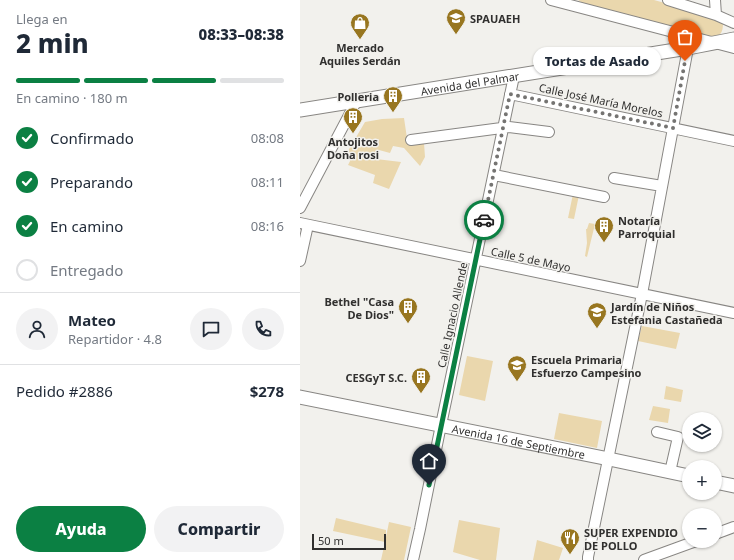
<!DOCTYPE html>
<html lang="es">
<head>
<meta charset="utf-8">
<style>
	:root { --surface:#fff; --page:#f2f2f3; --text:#1f2937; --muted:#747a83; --line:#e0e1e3; --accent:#0b8043 }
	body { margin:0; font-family:"Noto Sans",sans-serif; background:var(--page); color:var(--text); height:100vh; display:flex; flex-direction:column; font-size:15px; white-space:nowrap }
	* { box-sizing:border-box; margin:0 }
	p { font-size:13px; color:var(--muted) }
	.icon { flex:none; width:22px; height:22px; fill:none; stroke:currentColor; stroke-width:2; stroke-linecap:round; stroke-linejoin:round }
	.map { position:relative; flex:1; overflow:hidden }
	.panel { display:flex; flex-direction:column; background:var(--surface); width:300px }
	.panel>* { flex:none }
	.controls { position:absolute; left:382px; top:412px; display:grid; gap:8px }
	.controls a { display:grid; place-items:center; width:40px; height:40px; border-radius:50%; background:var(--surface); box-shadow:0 1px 3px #0004; font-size:20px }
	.scale { position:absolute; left:12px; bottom:10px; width:74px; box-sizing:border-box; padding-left:4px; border:2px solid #31302f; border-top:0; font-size:11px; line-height:14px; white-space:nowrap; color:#31302f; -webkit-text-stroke:3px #f2f1ed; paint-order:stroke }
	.pin { position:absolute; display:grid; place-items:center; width:34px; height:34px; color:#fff; margin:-41px -17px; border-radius:50% 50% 50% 0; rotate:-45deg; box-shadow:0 0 4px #0007 }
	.pin .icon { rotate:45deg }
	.courier { position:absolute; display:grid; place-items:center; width:40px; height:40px; margin:-20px; border:3px solid #0b8043; border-radius:50%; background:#fff; color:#222; box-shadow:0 1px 5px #0007 }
	.bubble { position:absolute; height:28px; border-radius:14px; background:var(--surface); box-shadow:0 1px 3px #0004; font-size:13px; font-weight:800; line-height:28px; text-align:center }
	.headline em { font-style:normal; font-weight:800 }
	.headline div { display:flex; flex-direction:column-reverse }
	.headline { display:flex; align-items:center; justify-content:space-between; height:68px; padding:0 16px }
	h1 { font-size:26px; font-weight:800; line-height:30px }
	.bar { display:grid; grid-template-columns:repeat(4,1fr); gap:6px 4px; align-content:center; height:48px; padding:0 16px }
	.bar i { height:5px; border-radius:3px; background:var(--line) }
	.bar .selected { background:var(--accent) }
	.bar p { grid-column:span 4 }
	.line { display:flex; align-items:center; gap:10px; padding:0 16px; border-top:1px solid var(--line) }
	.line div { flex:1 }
	.round { display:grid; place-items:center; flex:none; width:42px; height:42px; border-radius:21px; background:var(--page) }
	ol { padding:0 16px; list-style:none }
	li { display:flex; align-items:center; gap:12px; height:44px }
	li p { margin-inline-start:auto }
	li .icon { padding:4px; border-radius:50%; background:var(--accent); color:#fff; stroke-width:4 }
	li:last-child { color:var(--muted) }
	li i { width:22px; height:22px; border:2px solid var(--line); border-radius:50% }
	.cta { display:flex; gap:8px; margin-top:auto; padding:8px 16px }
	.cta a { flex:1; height:46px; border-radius:24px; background:var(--accent); color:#fff; font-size:16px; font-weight:800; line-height:46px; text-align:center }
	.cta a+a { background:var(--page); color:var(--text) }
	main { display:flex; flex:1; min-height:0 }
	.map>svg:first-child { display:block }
	.green { fill:#ead7ad }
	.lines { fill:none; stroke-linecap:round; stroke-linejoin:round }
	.minor-casing { stroke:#888683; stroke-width:12 }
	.major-casing { stroke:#888683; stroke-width:15 }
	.minor { stroke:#fff; stroke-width:10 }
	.major { stroke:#fff; stroke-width:13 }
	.done { stroke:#757472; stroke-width:4; stroke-dasharray:0 7.2 }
	.route { stroke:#0b8043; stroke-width:5 }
	.labels { text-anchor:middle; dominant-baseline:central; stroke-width:3; stroke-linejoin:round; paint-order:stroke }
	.poi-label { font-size:11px; font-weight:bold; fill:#31302f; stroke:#f2f1ed; text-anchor:start }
	.street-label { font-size:11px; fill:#31302f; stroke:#f2f1ed }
</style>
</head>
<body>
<main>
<section class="panel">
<div class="headline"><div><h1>2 min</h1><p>Llega en</p></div><em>08:33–08:38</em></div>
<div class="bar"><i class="selected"></i><i class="selected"></i><i class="selected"></i><i></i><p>En camino · 180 m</p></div>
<ol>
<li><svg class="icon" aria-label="check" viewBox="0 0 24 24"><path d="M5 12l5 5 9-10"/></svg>Confirmado<p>08:08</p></li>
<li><svg class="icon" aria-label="check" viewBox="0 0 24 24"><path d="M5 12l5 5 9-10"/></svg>Preparando<p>08:11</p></li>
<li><svg class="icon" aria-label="check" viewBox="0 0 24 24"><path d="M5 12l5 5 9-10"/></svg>En camino<p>08:16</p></li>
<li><i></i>Entregado</li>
</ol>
<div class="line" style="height:72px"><a class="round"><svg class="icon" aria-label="person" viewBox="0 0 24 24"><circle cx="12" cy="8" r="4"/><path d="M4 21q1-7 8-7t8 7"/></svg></a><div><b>Mateo</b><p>Repartidor · 4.8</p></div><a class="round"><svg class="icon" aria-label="chat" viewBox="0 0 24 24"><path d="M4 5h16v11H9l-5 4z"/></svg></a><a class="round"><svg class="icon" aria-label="phone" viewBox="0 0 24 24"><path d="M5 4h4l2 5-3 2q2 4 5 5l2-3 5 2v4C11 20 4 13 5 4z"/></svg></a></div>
<div class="line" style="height:52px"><div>Pedido #2886</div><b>$278</b></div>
<div class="cta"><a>Ayuda</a><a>Compartir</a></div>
</section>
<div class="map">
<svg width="434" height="560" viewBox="0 0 434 560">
	<rect width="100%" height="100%" fill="#f2f1ed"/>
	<!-- green -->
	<path class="green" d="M 278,0 L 354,0 L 401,13 L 423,23 C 423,34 420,36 410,38 L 284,4 Z
		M 104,118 L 108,145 L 124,143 L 125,157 L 120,166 L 104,148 L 93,146 L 90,153 L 79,150 L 76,159 L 101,162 L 89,189 L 73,183 L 75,175 L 48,165 L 51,159 L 45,156 L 65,122 L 82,119 Z
		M 273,194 L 279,195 L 274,219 L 268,218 Z
		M 289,223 L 295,224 L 287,257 L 285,256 L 287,243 L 286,229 L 287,229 Z
		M 342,326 L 380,333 L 376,349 L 338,341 Z
		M 167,356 L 193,361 L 185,401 L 159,395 Z
		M 366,386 L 383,390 L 381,402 L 364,399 Z
		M 353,406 L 370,409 L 368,423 L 349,420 Z
		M 259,413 L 302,421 L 297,448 L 254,439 Z
		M 36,518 L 86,530 L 86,537 L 89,522 L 111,527 L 104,560 L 81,560 L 85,542 L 33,531 Z
		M 159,520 L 200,528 L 196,560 L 180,560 L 153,552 Z
		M 237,540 L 263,548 L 259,560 L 233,560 Z"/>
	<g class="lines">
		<!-- minor casing -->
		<g class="minor-casing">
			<path id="minor" d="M 251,0 L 434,48
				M 368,0 L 416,15 L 434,23
				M 415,0 L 416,15
				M 210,94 L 434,141
				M 111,140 L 209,127 L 249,132
				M 194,175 L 304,197
				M 314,178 L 362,186
				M 0,208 L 57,100
				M 0,223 L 434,313
				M 0,261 L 8,225
				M 357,432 L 378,437 L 370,472
				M 415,534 L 434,527
				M 113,560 L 120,529 L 141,425 L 214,76
				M 288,560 L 288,557 L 342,294 L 388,48
				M 344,560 L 396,541"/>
		</g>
		<!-- major casing -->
		<g class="major-casing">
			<g id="major">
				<path id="s1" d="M 0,110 L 388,48 L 434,39"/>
				<path id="s2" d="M 0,397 L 309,459 L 389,476"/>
				<path d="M 415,482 L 434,486"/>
			</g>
		</g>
		<!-- minor -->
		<use href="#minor" class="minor"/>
		<!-- major -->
		<use href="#major" class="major"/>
	</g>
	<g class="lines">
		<!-- done -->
		<path class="done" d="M 184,220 L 210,94 L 373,128 L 385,61"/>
		<!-- route -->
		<path class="route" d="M 129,485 L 184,220"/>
	</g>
	<!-- icons -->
	<defs>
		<g id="university-pin" transform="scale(1)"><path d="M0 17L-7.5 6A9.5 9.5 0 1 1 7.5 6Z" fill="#987620" stroke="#f2f1ed"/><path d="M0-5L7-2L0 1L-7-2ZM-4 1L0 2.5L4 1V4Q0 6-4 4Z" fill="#fff"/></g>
		<g id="shop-pin" transform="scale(1)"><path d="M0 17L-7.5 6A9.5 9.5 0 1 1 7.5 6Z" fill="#987620" stroke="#f2f1ed"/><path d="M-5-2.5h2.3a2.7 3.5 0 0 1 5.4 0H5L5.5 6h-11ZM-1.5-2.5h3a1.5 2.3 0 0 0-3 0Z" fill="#fff"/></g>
		<g id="building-pin" transform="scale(1)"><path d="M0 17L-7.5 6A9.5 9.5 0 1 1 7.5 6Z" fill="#987620" stroke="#f2f1ed"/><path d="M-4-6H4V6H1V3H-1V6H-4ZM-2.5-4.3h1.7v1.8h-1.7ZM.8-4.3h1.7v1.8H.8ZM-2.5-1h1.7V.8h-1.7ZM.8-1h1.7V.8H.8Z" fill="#fff"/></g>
		<g id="school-pin" transform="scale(1)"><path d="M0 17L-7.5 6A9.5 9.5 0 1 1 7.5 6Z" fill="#987620" stroke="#f2f1ed"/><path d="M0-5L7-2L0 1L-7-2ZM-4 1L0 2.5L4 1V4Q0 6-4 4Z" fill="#fff"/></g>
		<g id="restaurant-pin" transform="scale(1)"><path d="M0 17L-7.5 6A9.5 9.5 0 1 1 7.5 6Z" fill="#987620" stroke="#f2f1ed"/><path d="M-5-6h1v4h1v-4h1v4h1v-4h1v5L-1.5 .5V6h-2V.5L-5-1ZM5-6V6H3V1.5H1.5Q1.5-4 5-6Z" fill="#fff"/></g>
	</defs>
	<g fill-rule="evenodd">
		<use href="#university-pin" x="156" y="18"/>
		<use href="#shop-pin" x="60" y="23"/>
		<use href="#building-pin" x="93" y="96"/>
		<use href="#building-pin" x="53" y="117"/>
		<use href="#building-pin" x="304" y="226"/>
		<use href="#building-pin" x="108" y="307"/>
		<use href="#school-pin" x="297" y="312"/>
		<use href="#school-pin" x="217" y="365"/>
		<use href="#building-pin" x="121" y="377"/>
		<use href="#restaurant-pin" x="270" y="538"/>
	</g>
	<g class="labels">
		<!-- poi labels -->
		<g class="poi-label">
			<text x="170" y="18">SPAUAEH</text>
			<text x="60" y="47" text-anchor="middle">Mercado<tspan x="60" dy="13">Aquiles Serdán</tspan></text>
			<text x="79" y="96" text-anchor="end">Polleria</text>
			<text x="53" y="141" text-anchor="middle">Antojitos<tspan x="53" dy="13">Doña rosi</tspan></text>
			<text x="318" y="220">Notaría<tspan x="318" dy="13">Parroquial</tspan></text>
			<text x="94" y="301" text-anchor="end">Bethel "Casa<tspan x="94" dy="13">De Dios"</tspan></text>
			<text x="311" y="306">Jardín de Niños<tspan x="311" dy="13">Estefania Castañeda</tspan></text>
			<text x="231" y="359">Escuela Primaria<tspan x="231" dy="13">Esfuerzo Campesino</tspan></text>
			<text x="107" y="377" text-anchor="end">CESGyT S.C.</text>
			<text x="284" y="532">SUPER EXPENDIO<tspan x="284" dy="13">DE POLLO</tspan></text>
		</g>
		<!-- street labels -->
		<g class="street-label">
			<text stroke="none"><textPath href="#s1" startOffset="172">Avenida del Palmar</textPath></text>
			<text transform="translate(301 100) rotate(12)">Calle José María Morelos</text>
			<text transform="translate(231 259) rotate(12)">Calle 5 de Mayo</text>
			<text transform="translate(152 315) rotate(-78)">Calle Ignacio Allende</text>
			<text stroke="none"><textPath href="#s2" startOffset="223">Avenida 16 de Septiembre</textPath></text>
		</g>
	</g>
</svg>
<div class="controls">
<a><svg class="icon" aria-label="layers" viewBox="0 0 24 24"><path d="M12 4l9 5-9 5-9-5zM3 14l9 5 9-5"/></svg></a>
<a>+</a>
<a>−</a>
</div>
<div class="scale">50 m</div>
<div class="pin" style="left:385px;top:61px;background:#ea580c"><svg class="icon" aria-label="bag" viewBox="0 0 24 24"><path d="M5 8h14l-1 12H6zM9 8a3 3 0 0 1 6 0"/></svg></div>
<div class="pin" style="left:129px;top:485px;background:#1f2937"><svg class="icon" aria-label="home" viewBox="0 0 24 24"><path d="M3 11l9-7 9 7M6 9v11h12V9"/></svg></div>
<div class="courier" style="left:184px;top:220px"><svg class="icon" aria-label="car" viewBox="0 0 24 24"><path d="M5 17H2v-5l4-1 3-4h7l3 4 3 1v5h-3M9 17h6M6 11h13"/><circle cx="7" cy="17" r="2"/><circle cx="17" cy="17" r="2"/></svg></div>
<div class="bubble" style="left:233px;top:47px;width:128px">Tortas de Asado</div>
</div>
</main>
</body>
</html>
